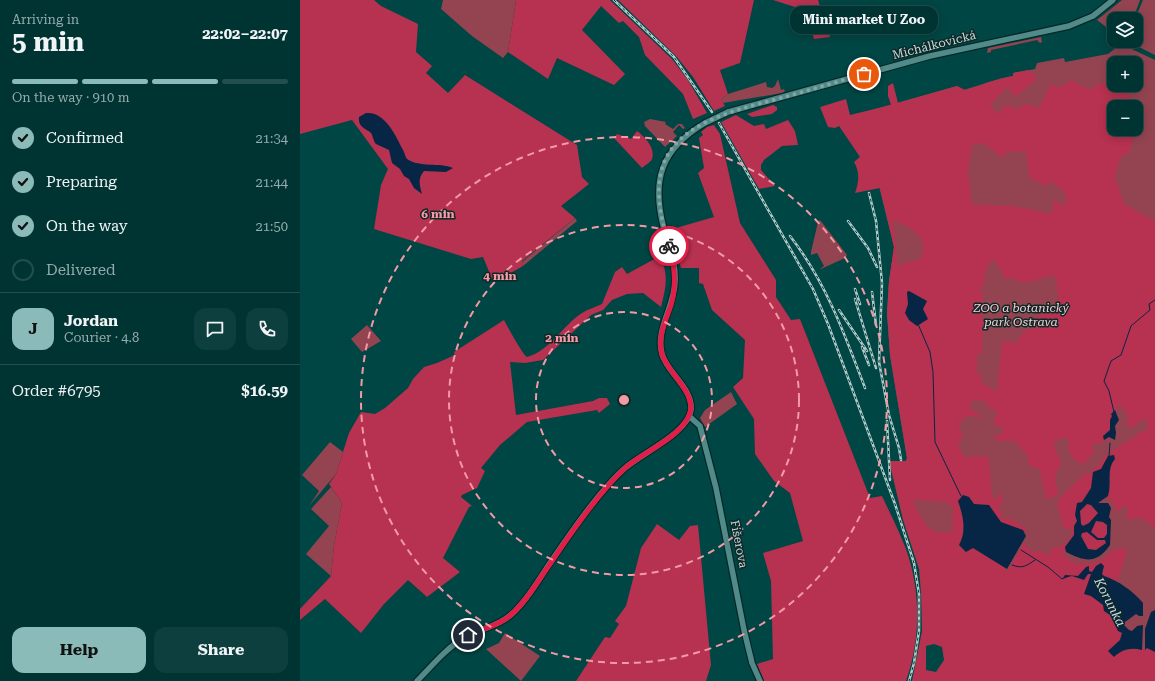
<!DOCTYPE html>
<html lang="en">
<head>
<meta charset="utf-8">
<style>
	:root { --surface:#003433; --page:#0e3f3f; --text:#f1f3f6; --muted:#95aaac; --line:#224f4e; --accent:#8bbbb9 }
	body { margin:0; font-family:"Roboto Serif",serif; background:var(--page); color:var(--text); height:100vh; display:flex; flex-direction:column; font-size:15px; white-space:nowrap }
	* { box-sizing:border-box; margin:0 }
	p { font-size:13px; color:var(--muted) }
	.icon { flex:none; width:22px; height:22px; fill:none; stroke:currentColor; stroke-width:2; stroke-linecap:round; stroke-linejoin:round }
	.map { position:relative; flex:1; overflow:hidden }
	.drawer { display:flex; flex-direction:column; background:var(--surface); width:300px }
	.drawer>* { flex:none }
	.fabs { position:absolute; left:807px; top:12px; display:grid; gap:8px }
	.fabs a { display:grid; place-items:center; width:36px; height:36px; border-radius:8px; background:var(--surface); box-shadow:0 2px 10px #0003,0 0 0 1px var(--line); font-size:20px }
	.pin { position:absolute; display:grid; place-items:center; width:34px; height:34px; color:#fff; margin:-17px; border:2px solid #fff; border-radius:50%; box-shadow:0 1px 4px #0007 }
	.courier { position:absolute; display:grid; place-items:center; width:40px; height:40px; margin:-20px; border:3px solid #e11d48; border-radius:50%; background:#fff; color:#222; box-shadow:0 1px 5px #0007 }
	.bubble { position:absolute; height:28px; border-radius:12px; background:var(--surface); box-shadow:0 2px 10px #0003,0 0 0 1px var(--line); font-size:13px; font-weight:700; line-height:28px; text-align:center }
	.summary em { font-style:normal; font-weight:700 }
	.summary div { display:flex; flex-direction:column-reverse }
	.summary { display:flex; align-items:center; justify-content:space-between; height:68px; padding:0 12px }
	h1 { font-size:26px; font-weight:700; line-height:30px }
	.bar { display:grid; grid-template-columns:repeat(4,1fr); gap:6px 4px; align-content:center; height:48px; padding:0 12px }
	.bar i { height:5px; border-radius:3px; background:var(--line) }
	.bar .active { background:var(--accent) }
	.bar p { grid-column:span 4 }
	.line { display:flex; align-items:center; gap:10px; padding:0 12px; border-top:1px solid var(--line) }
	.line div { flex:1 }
	.round { display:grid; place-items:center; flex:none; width:42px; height:42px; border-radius:12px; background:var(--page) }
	ol { padding:0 12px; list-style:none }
	li { display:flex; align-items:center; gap:12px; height:44px }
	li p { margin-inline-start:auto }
	li .icon { padding:4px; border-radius:50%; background:var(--accent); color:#111; stroke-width:4 }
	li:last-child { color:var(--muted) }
	li i { width:22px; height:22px; border:2px solid var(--line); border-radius:50% }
	.button { display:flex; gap:8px; margin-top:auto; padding:8px 12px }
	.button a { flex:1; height:46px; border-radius:12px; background:var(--accent); color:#111; font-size:16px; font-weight:700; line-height:46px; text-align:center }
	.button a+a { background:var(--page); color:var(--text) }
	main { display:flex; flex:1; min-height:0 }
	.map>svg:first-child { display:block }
	.green { fill:#944451; fill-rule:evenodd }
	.forest { fill:#b73150; fill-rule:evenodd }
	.water { fill:#072645; fill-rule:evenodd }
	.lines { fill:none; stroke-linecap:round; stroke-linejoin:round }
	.stream { stroke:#072645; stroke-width:1 }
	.minor-casing { stroke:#082827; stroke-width:8 }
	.minor { stroke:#518b89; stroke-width:5.5 }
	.rail-casing { stroke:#accecc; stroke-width:2.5 }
	.rail { stroke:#0f2827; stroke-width:1; stroke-dasharray:3; stroke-linecap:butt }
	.minor-bridge-casing { stroke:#082827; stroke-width:8; stroke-linecap:butt }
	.minor-bridge { stroke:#518b89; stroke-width:5.5 }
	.done { stroke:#7da8a6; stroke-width:4; stroke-dasharray:0 7.2 }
	.route { stroke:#e11d48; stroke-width:5 }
	.ring { fill:none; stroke:#f49aa5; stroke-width:2; stroke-dasharray:7 5 }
	.labels { text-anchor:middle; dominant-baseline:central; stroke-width:3; stroke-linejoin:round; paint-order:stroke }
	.street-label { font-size:12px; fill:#c0dddb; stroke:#0f2827 }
	.park-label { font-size:12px; font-style:italic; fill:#f2ced1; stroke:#0f2827 }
	.water-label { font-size:13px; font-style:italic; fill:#c6dbf3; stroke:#0f2827 }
	.centre { fill:#f49aa5; stroke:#0f2827; stroke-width:2 }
	.ring-label { font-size:12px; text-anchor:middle; font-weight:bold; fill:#f49aa5; stroke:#0f2827; stroke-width:3; stroke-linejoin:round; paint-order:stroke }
</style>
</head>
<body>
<main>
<section class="drawer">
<div class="summary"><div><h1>5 min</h1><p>Arriving in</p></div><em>22:02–22:07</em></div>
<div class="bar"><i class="active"></i><i class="active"></i><i class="active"></i><i></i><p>On the way · 910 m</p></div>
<ol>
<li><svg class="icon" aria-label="check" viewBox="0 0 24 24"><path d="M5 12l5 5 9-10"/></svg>Confirmed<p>21:34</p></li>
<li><svg class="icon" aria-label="check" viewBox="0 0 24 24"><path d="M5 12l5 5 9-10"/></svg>Preparing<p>21:44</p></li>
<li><svg class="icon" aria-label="check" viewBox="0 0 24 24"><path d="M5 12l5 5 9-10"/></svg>On the way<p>21:50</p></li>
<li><i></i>Delivered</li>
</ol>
<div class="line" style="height:72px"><b class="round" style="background:var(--accent);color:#111">J</b><div><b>Jordan</b><p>Courier · 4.8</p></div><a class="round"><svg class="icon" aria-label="chat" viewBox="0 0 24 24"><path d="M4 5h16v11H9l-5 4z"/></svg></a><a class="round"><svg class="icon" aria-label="phone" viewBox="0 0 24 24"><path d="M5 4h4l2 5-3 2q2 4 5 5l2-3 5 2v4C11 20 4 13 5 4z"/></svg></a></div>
<div class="line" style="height:52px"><div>Order #6795</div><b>$16.59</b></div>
<div class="button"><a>Help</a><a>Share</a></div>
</section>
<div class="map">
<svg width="855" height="681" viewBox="0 0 855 681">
	<rect width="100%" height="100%" fill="#004644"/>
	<!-- green -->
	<path class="green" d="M 143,0 L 216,0 L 208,52 L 203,58 L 172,36 L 141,9 Z
		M 822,0 L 840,0 L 833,19 L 814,19 L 814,33 L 797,20 Z
		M 843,0 L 855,0 L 855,55 L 827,41 L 836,41 L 835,19 Z
		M 741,37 L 742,42 L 740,43 L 737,40 L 691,50 L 691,52 L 687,53 L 688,48 Z
		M 821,44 L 855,60 L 855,681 L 642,618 L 597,486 L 607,458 L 590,355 L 587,313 L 589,281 L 594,247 L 561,113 L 657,86 L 664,90 C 681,85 695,79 713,76 L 713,73 L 735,69 L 737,63 L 764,58 L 765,62 L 808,54 ZM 814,63 L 836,63 L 836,85 L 814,85 ZM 814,107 L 836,107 L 836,129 L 814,129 Z
		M 478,79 L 481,90 L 484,89 L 485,91 L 482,93 L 423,103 L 421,99 L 428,94 L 466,82 L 467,87 L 472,88 L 475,86 Z
		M 350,119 L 366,122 L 365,124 L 373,129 L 378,124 L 382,124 L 385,128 L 383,129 L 379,125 L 373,132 L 377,136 L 365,147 L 345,126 L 344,122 Z
		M 275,218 L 277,221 L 223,266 L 222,262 Z
		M 520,220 L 547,255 L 545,258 L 521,269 L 520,269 L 524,266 L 517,253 L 511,255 L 511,252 L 518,222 Z
		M 67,325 L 81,341 L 62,352 L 51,339 Z
		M 431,392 L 437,404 L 405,427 L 400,418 L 405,410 Z
		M 30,442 L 43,452 L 36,474 L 9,506 L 19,491 L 2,475 Z
		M 31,487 L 42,503 L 34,545 L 31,576 L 6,554 L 29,526 L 11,509 Z
		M 205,633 L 240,656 L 221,681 L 186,649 L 199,643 Z"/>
	<!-- forest -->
	<path class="forest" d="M 0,0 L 74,0 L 81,6 L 118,24 L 116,52 L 132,66 L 126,73 L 148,93 L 165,75 L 277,145 L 282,177 L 289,184 L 261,206 L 275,218 L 222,261 L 223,266 L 209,274 L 192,279 L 183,257 L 171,259 L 74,229 L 81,185 L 88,169 L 52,120 L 0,134 Z
		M 216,0 L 310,0 L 372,59 L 388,80 L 407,113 L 393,119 L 383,94 L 345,55 L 339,37 L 323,21 L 319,23 L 301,6 L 282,30 L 325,74 L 314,85 L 257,58 L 248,79 L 208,52 Z
		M 318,0 L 454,0 L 440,63 L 420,70 L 428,94 L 421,99 L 425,106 L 414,111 L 393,77 L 376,56 Z
		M 473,0 L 518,0 L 530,37 L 514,39 L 510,24 L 498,8 Z
		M 728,70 L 729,73 L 734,72 L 736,80 L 717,95 L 713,95 L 709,87 L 706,88 L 690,105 L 697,114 L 708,104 L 715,110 L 721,105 L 724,106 L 726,104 L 739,108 L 751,84 L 759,88 L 772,80 L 779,85 L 792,90 L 796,84 C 806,83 809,88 820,85 L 828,93 L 834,107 L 814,107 L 814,129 L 835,129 L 830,151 L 820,158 L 815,177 L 824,204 L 855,221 L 855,528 L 842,518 L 829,519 L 826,517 L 828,510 L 827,506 L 824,506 L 818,512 L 810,499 L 807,498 C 813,486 805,470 815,459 L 808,456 L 804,465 L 793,477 L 791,488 L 782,502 L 777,503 L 777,521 L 774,526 L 774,535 L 763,553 L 772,563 L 789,564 L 801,560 L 813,550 L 825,548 L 827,550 L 818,581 L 804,576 L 795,568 L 792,572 C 787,571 784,574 779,575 C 775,577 771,575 766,576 L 772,576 L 777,578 L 791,574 L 786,595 L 791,596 L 803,605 L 805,611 C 813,617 815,628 822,634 L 820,640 L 808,651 C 821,653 831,647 845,650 L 847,648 L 855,652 L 855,681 L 612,681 L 622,631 L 621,594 L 619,569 L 603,520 L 589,461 L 606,461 L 607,458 L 590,355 L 587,313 L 589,281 L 594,247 L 580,188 L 555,193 C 559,182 560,172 554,162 L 560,157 L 539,126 L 535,128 L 528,127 L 520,107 L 546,99 L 550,115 L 591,105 L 588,96 L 588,86 L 593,83 L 598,103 L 657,86 L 665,90 C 682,85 696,79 713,76 L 713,73 ZM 684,143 L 702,158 L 707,152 L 726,151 L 729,177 L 746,186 L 750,181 L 765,192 L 766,201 L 764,206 L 754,200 L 752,214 L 714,206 L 672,205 L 668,171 L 672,145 ZM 593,220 C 602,223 620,232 623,243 C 624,248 622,254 621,259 L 605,263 L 598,267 ZM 695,260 L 705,278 C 714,277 716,282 723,282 C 733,283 744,277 754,275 L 757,285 L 759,307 L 734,318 L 739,327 L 726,330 L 714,344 L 709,341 L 702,342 L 697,390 L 694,390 L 682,383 L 680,374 L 677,373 L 677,354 L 682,354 L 683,327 L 686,326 L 686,323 L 682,321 L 683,292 L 680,291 L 681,286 L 684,286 L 685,272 L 691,261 ZM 612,293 L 627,301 L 623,309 L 626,314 L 614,325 L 605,313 L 608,304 L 608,297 ZM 681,400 L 687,403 L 690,410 L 695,409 L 697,411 L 693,424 L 699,426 L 704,431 L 700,435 L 694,435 L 695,439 L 700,442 L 703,440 L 717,442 L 720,448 L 728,455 L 728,464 L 740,470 L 743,486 L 745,490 L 745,497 L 747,499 L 758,495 L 755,476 L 761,463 L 753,443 L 760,438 L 768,438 C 769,452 769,460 784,464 L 794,452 L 792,444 L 804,442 L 818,406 L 822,407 L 829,417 L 826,423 L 831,428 L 847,417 L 847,432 L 842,431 C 827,444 807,449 798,467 L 795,467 L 790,474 L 784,473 L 782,476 L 783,478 L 780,478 L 758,500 L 757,504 L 764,528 L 771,529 L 773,533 L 764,545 L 752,548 L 748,556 L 739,550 L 733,553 L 724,543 L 707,572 L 705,571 L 707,569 L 673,548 L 659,545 C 667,531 663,515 658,502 L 663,495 L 669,497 L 674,504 L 689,505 L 701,522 L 718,528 L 724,532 L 727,529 L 707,517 L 704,520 L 699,517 L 703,514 L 698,507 L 703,503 L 700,493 L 695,499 L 692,497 L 689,459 L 685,456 L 664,457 L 658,445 L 663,436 L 659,429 C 661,416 670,413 682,418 L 684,416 L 677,414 L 669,407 L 671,401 ZM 615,500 L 647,502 L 653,508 L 652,532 C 625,535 626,523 613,503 ZM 634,644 L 642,647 L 644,660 L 636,672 L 626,670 L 626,646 Z
		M 473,105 L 477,107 L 477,110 L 472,114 L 452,117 L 447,114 Z
		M 436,115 L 454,126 L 464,124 L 466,129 L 488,120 L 495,131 L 498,145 L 482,146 L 464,160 L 461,165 L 461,170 L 475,186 L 459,189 L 421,122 Z
		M 414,125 L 420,134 L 440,223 L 476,280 L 476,297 L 491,320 L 500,319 L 570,498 L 582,496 C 590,513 599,531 606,549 C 621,591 621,639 606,681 L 464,681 L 457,664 L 473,659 L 471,581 L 463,553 L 503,541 L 490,493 L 474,481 L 455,454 L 454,419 L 433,387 L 443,378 L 445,340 L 412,310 L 403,284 L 399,283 L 399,268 L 381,268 L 369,230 L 414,217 L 398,173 L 404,168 L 399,138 L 403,135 L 401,132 L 407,127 Z
		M 337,131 C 344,136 356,148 352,159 C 351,162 345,165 342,168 L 314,138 L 317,134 L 331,139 Z
		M 360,256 C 369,275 366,287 361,307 L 343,293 L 327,294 L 312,300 L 303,310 L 291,315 L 243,360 L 225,363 L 210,362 L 216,415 L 293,401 L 299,398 L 307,398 L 310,404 L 299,413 L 297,410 L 227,422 L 200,445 L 181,468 L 185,471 L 177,488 L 162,495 L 161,497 L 172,506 L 169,507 L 143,558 L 160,572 L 127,597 L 108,580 L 84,604 L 61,633 L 25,599 L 0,620 L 0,609 L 31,576 L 34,545 L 42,503 L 29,484 L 36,474 L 49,433 L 61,412 L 75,414 L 85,408 L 108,388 L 113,379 L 124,367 L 137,363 L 155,355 L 154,352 L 204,320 C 207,326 223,355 227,357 C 251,350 262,326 282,313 C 288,309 296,307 302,304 L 315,272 L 322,267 L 327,274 Z
		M 788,504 L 797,511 L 798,515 L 783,526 L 781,523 L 780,512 Z
		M792 530a8 8 0 1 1 16 0a8 8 0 1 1-16 0Z
		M 357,524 L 379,540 L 390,526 L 398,525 L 411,665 L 406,681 L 276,681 L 305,637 L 310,638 L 319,624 L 315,621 L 326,606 L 341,548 Z
		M 787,532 C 796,536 795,540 805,540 L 806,543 L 796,550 L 788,549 L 783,541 L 782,533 Z"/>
	<!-- water -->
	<path class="water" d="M 66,113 C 85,111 96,136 103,150 C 105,153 105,157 107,159 C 120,168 139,162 153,168 L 146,172 L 124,171 C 117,179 120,186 122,194 L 114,188 L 109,179 L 104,176 L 100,169 L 92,163 L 89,150 L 76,144 C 73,141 73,134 70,132 C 64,128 58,126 59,117 Z
		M 609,291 L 627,301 L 623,309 L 628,319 L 617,326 L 609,320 L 605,313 L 608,304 L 607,292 Z
		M 815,410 L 819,420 L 815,426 L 816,433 L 815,440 L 809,437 L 804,440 L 803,436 L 810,430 L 810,420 L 812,416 L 811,414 Z
		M 814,455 L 815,459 C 806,469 812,483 808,496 L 798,503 L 808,503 L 811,508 L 809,517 L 811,520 L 810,545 C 796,565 784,561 766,552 L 765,547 L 774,535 L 774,526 L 777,521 L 775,515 L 777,503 L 782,502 L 791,488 L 793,472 L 801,469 L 808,456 ZM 787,504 L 791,505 L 798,513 L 789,523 L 783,526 L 781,524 L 780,511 ZM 796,521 L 803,522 L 807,525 L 807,534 L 804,538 L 798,538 L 791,532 ZM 787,532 L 797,540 L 805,540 L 806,543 L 796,550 L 788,549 L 781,536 L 782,533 Z
		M 663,495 L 669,497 L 674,504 L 689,505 L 701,522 L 723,530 L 726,536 L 707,569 L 673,548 L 666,552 L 659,545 C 667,531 663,515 658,501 Z
		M 801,563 L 804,566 L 802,574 L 804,576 C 819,581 833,591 843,603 L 843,616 L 839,616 L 836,614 L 825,622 L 823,624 L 829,630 L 832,631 L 837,626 L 843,625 L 842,650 C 831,647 822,649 814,657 L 808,651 L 820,640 L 822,633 L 818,631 L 810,615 L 804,611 L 803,605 L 791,596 L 784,594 L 791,574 L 788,574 L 784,580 L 772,576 L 763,578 L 765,575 L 778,576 L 786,567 L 789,566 L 789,571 L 792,572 L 796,566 Z
		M 855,610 L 855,652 L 847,648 L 845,650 L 845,629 L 851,612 Z"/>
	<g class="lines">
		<!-- stream -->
		<path class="stream" d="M 618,324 L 630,352 L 633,372 L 635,442 L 661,496
			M 814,412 L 809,391 L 804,381 L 811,361 L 821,355 L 831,326 L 850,310 L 849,304 L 855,300
			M 809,456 L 810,443
			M 721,550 L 748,567 L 762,579 L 769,576
			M 712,565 C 723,569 726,566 735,560"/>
		<!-- minor casing -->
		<g class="minor-casing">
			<path id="minor" d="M 428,112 L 630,56 L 769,26 L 793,16 L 813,0
				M 389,416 L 400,426 L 416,488 L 444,630 L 452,663 L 460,681
				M 117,681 C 131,667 146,648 164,638 C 181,628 200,626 214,612 C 229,598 239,579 250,563 C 270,534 299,491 325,468 C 342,453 388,433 391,410 C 393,388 367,373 362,354 C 355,329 375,306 375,281 C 376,263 369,246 364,229 C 351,180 361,149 405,123"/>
		</g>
		<!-- minor -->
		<use href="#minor" class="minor"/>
		<!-- rail casing -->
		<g class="rail-casing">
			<path id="rail" d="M 314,0 L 374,57 L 412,112
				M 419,123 L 513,289 L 528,324 L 595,504 L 614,563 L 619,594 L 619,631 L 614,663 L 609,681
				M 569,193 L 576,221 L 582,283 L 579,362 L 589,415 L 599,448 L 601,460
				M 548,221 L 568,248 L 577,267
				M 490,236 C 526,282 545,335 565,388
				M 555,289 L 560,304
				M 572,292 L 576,325
				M 555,299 L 576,368
				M 539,310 L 567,351
				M 562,347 L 569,365
				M 587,421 L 590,480"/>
		</g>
		<!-- rail -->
		<use href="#rail" class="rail"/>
		<!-- minor-bridge casing -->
		<g class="minor-bridge-casing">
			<path id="minor-bridge" d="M 405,123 L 428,112"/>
		</g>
		<!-- minor-bridge -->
		<use href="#minor-bridge" class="minor-bridge"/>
	</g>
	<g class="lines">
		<!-- done -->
		<path class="done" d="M 369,246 C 361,218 353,187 365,160 C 384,118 450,107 488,96 C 514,89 539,81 564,74"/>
		<!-- route -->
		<path class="route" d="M 168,635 C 181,630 196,626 207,618 C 225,604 237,582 250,564 C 270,534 298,493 324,469 C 343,452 382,437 390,413 C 397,391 363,370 361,349 C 359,333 366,320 371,305 C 377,285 375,266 369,246"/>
	</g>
	<!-- distance rings -->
	<g class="ring">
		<circle cx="324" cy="400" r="88"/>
		<circle cx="324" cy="400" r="175"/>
		<circle cx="324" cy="400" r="263"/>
	</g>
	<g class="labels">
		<!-- street labels -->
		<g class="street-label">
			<text transform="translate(634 45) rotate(-14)">Michálkovická</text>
			<text transform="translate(439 544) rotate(79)">Fišerova</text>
		</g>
		<!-- park labels -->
		<g class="park-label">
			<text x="721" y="308">ZOO a botanický<tspan x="721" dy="14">park Ostrava</tspan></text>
		</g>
		<!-- water labels -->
		<g class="water-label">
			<text transform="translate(810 602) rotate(63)">Korunka</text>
		</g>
	</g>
	<circle cx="324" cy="400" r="6" class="centre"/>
	<g class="ring-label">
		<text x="138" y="218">6 min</text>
		<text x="200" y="280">4 min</text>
		<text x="262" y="342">2 min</text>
	</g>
</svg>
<div class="fabs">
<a><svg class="icon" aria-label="layers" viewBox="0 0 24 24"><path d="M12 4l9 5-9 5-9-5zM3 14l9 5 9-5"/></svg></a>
<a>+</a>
<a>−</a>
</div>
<div class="pin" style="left:564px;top:74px;background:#ea580c"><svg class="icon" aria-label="bag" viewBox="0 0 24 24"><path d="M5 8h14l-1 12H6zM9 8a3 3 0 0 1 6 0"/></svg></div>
<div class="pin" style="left:168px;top:635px;background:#1f2937"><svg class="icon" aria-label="home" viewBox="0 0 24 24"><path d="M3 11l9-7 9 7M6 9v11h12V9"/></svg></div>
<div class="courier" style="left:369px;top:246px"><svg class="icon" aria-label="bike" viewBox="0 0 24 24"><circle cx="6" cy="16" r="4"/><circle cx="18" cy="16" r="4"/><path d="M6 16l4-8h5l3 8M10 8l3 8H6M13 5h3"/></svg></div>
<div class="bubble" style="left:490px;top:6px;width:148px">Mini market U Zoo</div>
</div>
</main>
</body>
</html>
